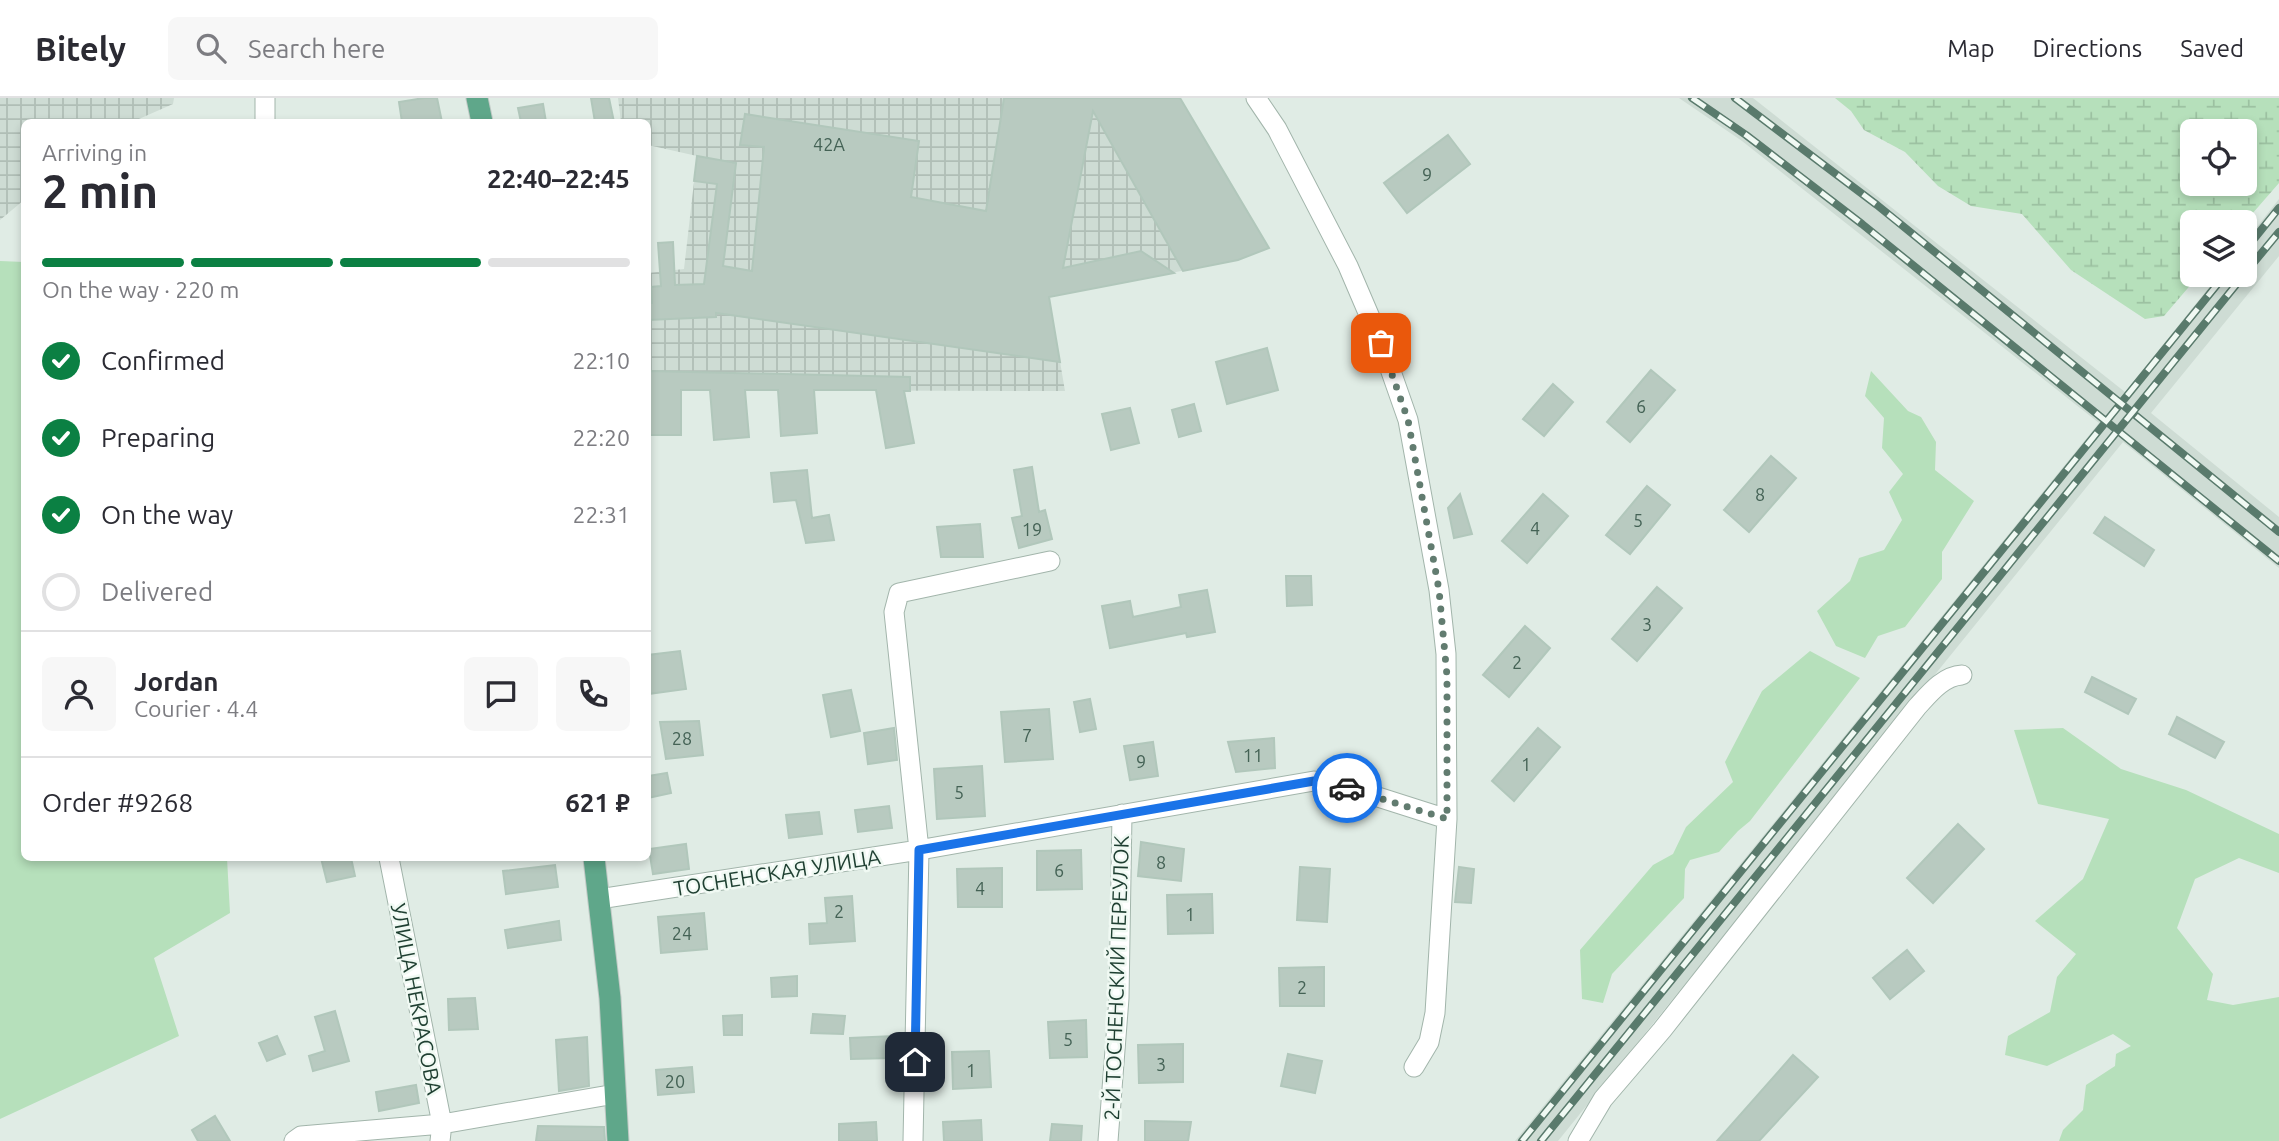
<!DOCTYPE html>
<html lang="en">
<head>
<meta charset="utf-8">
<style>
	:root { --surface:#fff; --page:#f7f7f7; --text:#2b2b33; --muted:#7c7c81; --line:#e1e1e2; --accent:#0b8043 }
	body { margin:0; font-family:Ubuntu,sans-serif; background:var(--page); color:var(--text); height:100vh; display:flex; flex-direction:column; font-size:26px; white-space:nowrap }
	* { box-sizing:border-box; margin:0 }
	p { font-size:23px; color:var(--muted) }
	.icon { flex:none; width:38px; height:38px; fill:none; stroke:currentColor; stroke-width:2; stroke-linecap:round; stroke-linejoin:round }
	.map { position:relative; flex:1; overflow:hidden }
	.sheet { position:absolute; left:21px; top:21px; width:630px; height:742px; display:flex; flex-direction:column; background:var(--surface); border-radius:10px; box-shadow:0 4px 10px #0003 }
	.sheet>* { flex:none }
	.buttons { position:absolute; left:2180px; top:21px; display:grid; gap:14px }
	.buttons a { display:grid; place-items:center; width:77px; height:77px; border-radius:10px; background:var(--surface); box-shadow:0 4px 10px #0003; font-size:35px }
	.pin { position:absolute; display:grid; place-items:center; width:60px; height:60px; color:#fff; margin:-30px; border-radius:14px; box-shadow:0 4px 10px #0006 }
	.courier { position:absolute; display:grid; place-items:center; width:70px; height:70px; margin:-35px; border:5px solid #1a73e8; border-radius:50%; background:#fff; color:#222; box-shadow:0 2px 9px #0007 }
	.overview em { font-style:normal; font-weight:700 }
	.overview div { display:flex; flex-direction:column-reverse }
	.overview { display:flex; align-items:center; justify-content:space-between; height:119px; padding:0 21px }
	h1 { font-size:46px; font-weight:700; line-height:52px }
	.bar { display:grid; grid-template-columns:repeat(4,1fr); gap:10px 7px; align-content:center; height:84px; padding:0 21px }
	.bar i { height:9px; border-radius:5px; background:var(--line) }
	.bar .current { background:var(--accent) }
	.bar p { grid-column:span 4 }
	.line { display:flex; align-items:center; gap:18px; padding:0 21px; border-top:2px solid var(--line) }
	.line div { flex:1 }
	.round { display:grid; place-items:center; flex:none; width:74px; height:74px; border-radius:10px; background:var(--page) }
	ol { padding:0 21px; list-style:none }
	li { display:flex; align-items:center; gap:21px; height:77px }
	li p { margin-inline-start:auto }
	li .icon { padding:7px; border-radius:50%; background:var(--accent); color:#fff; stroke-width:4 }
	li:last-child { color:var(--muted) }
	li i { width:38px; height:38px; border:4px solid var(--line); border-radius:50% }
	header { display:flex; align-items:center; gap:42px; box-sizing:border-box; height:98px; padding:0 35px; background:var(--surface); border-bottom:2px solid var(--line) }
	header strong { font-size:33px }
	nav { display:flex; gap:38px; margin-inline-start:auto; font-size:24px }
	.search { width:490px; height:63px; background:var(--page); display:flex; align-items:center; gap:18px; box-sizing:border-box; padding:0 24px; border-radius:10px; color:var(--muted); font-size:26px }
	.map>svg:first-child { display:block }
	.built { fill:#cedcd4 }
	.industrial { fill:url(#industrial-grid) }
	.grass { fill:#b6e0bb }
	.wetland { fill:url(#wetland-marsh); fill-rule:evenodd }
	.building { fill:#b8cac0; stroke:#b1c7bb; stroke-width:2 }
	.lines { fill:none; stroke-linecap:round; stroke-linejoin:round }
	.minor-casing { stroke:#a2b5ab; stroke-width:21 }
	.major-casing { stroke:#c0c9c5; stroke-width:23 }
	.minor { stroke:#fff; stroke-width:19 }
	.major { stroke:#5fa78a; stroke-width:21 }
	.rail-casing { stroke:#597a6c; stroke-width:8 }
	.rail { stroke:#f0f9f3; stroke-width:5; stroke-dasharray:16; stroke-linecap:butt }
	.done { stroke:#627c70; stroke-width:7; stroke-dasharray:0 12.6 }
	.route { stroke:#1a73e8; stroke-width:9 }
	.labels { text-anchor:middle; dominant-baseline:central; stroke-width:5; stroke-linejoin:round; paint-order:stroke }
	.number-label { font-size:18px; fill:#446255 }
	.street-label { font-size:21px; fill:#1e3f31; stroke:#f0f9f3 }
</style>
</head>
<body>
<header>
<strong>Bitely</strong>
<div class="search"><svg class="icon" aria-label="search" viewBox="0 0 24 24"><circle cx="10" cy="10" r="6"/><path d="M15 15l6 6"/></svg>Search here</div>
<nav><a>Map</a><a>Directions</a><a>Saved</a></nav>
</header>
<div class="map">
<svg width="2279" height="1043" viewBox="0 0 2279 1043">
	<defs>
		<pattern id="industrial-grid" width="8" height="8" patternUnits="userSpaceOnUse" patternTransform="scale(1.75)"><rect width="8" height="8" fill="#cedcd4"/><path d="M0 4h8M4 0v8" fill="none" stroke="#b0beb6"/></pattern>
		<pattern id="wetland-marsh" width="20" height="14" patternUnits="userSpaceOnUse" patternTransform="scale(1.75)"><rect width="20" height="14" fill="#b6e0bb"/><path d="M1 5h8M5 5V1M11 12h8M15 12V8" fill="none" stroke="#9cc1a1"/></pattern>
	</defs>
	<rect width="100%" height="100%" fill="#e0ece5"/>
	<!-- built -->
	<path class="built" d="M 1679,0 L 1753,0 L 2125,294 L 2219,177 L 2245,177 L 2245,144 L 2279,101 L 2279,158 L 2151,315 L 2279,419 L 2279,470 L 2123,344 L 1558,1043 L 1515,1043 L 2099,325 L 1742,43 Z"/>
	<!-- industrial -->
	<path class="industrial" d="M 0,0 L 174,0 L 173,6 L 132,24 L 24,24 L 24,102 L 0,122 Z
		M 618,0 L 1180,0 L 1269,150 L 1237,162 L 1049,199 L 1065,293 L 648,292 L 648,175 L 684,171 L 697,58 L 648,47 L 648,24 L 621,24 Z"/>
	<!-- grass -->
	<path class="grass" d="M 0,163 L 24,164 L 24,760 L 227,760 L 230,815 L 154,860 L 179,938 L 0,1021 Z
		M 1871,273 L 1908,313 L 1921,319 L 1936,344 L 1935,372 L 1974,403 L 1942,454 L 1942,481 L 1905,529 L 1878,538 L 1865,560 L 1836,548 L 1817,513 L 1850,483 L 1859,460 L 1884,452 L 1902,422 L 1889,394 L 1903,376 L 1882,350 L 1884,320 L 1865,298 Z
		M 1810,553 L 1860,580 L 1750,723 L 1738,733 L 1719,754 L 1690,762 L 1685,771 L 1684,800 L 1612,876 L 1603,905 L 1582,901 L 1580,852 L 1653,767 L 1673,756 L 1686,729 L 1733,684 L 1725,664 L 1762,593 Z
		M 2063,630 L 2121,671 L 2186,692 L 2279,736 L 2279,775 L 2239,760 L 2195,781 L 2177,830 L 2213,876 L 2207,902 L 2233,907 L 2279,899 L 2279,1043 L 2059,1043 L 2063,1032 L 2083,1012 L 2086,987 L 2115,968 L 2116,956 L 2131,948 L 2113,936 L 2047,968 L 2005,957 L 2008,938 L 2050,914 L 2057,879 L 2076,856 L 2035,823 L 2083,781 L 2109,721 L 2038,706 L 2014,632 Z"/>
	<!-- wetland -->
	<path class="wetland" d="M 1835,0 L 2279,0 L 2279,85 L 2245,124 L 2193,124 L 2193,177 L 2199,177 L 2164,218 L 2145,221 L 2071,172 L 2022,116 L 1971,108 L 1938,88 L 1905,54 L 1864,32 L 1851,13 ZM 2193,33 L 2245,33 L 2245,86 L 2193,86 Z"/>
	<!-- building -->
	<path class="building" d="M 424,0 L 437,0 L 442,24 L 402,24 L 399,4 Z
		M 591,0 L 609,0 L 614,24 L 595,24 Z
		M 1004,0 L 1180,0 L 1269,150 L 1238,162 L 1183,173 L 1093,13 L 1063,170 L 1141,153 L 1174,175 L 1049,199 L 1060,264 L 716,215 L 716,219 L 648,222 L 648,205 L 652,205 L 651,189 L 661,188 L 658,145 L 673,144 L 675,187 L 704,186 L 717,86 L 694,83 L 697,58 L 736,65 L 723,168 L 752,173 L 764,49 L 740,47 L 745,16 L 919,43 L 911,99 L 986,113 Z
		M 543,6 L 546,24 L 521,24 L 518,10 Z
		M 1448,37 L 1470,66 L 1407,115 L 1384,85 Z
		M 1267,250 L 1278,292 L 1227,306 L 1216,264 Z
		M 1651,272 L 1675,292 L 1630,344 L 1607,324 Z
		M 648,273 L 910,279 L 910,293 L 904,293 L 914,345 L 886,350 L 876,292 L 814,292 L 817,335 L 781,338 L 778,292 L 745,292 L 749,339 L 714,342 L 710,292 L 681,292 L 681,337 L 648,337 Z
		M 1553,286 L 1573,304 L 1544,338 L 1523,321 Z
		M 1194,306 L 1201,333 L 1179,339 L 1172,312 Z
		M 1130,310 L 1139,345 L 1111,352 L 1102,316 Z
		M 1771,358 L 1796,380 L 1749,434 L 1724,412 Z
		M 1032,369 L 1039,414 L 1045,412 L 1052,441 L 1019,450 L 1012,420 L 1022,418 L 1014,372 Z
		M 807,372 L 812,420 L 829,417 L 834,442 L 806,445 L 796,402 L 774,404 L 771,375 Z
		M 1647,388 L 1670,407 L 1630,456 L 1606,437 Z
		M 1460,396 L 1472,436 L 1454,440 L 1448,410 Z
		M 1543,396 L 1568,418 L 1527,465 L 1502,443 Z
		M 2105,419 L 2154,452 L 2144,468 L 2094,435 Z
		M 980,426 L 983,459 L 941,459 L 937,429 Z
		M 1286,478 L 1311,478 L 1312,507 L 1287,508 Z
		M 1657,489 L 1682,510 L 1637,563 L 1612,541 Z
		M 1207,492 L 1215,534 L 1187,539 L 1186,535 L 1110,550 L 1102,508 L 1130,503 L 1133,519 L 1181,509 L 1179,497 Z
		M 1525,528 L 1550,550 L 1509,599 L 1483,577 Z
		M 680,553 L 686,591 L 648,596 L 648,557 Z
		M 2092,579 L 2136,601 L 2128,616 L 2085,594 Z
		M 851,592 L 860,633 L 831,639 L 823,597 Z
		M 1090,601 L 1096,631 L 1080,634 L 1074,604 Z
		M 1049,611 L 1053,661 L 1005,664 L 1001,614 Z
		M 2177,619 L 2224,644 L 2215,660 L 2169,636 Z
		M 699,623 L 703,657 L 666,661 L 660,624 Z
		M 894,630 L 897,662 L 868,666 L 864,635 Z
		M 1538,630 L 1560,649 L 1514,703 L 1492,683 Z
		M 1274,640 L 1275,670 L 1236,674 L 1228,644 Z
		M 1153,644 L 1158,678 L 1130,682 L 1124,648 Z
		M 982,668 L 985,718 L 937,721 L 934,671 Z
		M 667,675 L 671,695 L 648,700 L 648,678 Z
		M 889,708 L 892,730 L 858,734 L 855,712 Z
		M 819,714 L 822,736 L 789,740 L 786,717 Z
		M 1958,726 L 1984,751 L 1933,805 L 1907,780 Z
		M 1141,744 L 1184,751 L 1181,783 L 1138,778 Z
		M 686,746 L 689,771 L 653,776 L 649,751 Z
		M 1081,752 L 1082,791 L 1037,792 L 1037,753 Z
		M 321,760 L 351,760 L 355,778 L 327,784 Z
		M 555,767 L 558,789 L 506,796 L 503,773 Z
		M 1300,769 L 1330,771 L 1327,824 L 1297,822 Z
		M 1459,769 L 1474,771 L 1471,805 L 1455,804 Z
		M 1002,770 L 1002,809 L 958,809 L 957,771 Z
		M 1212,796 L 1213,835 L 1168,836 L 1167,797 Z
		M 852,798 L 855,843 L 810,846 L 809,826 L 827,825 L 825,800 Z
		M 704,815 L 707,851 L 661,855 L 658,819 Z
		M 559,823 L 561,842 L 508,850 L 505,832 Z
		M 1907,852 L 1924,873 L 1890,901 L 1873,880 Z
		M 1324,869 L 1324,908 L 1280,908 L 1279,870 Z
		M 797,878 L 797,898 L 772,899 L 771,880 Z
		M 475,900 L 478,931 L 449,932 L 448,901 Z
		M 335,913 L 349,963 L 313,973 L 309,958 L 325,953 L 315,919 Z
		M 813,916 L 845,918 L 843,936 L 811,935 Z
		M 742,917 L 742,937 L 724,937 L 723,918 Z
		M 1086,922 L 1087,959 L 1050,960 L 1048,924 Z
		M 277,938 L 285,956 L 267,963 L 259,945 Z
		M 894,938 L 894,960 L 851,961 L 850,940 Z
		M 587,939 L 589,988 L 559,993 L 556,942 Z
		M 1183,946 L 1183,984 L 1139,985 L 1138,947 Z
		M 989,953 L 991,989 L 953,991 L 952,954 Z
		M 1288,956 L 1322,963 L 1315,995 L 1281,988 Z
		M 1793,957 L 1818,979 L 1759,1043 L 1717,1043 Z
		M 692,969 L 694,994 L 658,997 L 656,972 Z
		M 416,987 L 419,1005 L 379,1013 L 376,994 Z
		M 215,1018 L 230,1043 L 198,1043 L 192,1032 Z
		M 981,1022 L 982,1043 L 944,1043 L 943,1024 Z
		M 1145,1023 L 1191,1024 L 1188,1043 L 1145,1043 Z
		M 876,1024 L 877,1043 L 839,1043 L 839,1026 Z
		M 1052,1026 L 1082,1028 L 1081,1043 L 1050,1043 Z
		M 538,1028 L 604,1029 L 605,1043 L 536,1043 Z"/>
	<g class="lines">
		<!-- minor casing -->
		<g class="minor-casing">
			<path id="minor" d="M 1256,0 L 1277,31 L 1348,168 L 1381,245 L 1408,322 L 1439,492 L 1446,556 L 1447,721 L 1435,915 L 1429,944 L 1414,969
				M 265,24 L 265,0
				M 389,760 L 442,1026 L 440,1043
				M 599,801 L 919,752 L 1314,683 L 1356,692 L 1447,721
				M 294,1043 L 301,1038 L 442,1026 L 615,996
				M 913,1043 L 919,752 L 894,514 L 899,495 L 1050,463
				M 1108,1043 L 1119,900 L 1122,716
				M 1578,1043 L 1603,1001 L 1662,932 L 1917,609 C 1929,596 1943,578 1962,577"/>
		</g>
		<!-- major casing -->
		<g class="major-casing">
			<path id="major" d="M 477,0 L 482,24
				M 594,760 L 610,900 L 618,1043"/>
		</g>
		<!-- minor -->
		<use href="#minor" class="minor"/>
		<!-- major -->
		<use href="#major" class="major"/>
		<!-- rail casing -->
		<g class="rail-casing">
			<path id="rail" d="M 1692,0 L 1746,37 L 1862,126 L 2279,463
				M 1735,0 L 1877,107 L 2279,434
				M 2245,152 L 2279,110
				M 2245,175 L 2279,134
				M 1522,1043 L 2225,177
				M 1541,1043 L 2244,177"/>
		</g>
		<!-- rail -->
		<use href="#rail" class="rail"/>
	</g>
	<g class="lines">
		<!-- done -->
		<path class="done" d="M 1347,690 L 1447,721 L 1447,578 L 1439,492 L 1408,322 L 1381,245"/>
		<!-- route -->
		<path class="route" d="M 915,964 L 919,752 L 1314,683 L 1347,690"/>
	</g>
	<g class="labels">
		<!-- number labels -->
		<g class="number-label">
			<text x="829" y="46">42А</text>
			<text x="1427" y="76">9</text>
			<text x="1641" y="308">6</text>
			<text x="1760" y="396">8</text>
			<text x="1638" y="422">5</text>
			<text x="1535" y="430">4</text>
			<text x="1032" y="431">19</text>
			<text x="1647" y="526">3</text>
			<text x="1517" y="564">2</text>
			<text x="1027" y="637">7</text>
			<text x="682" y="640">28</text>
			<text x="1253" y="657">11</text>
			<text x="1141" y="663">9</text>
			<text x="1526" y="666">1</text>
			<text x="959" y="694">5</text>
			<text x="1161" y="764">8</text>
			<text x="1059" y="772">6</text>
			<text x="980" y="790">4</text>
			<text x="839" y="813">2</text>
			<text x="1190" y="816">1</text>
			<text x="682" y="835">24</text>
			<text x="1302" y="889">2</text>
			<text x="1068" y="941">5</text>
			<text x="1161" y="966">3</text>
			<text x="971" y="972">1</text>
			<text x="675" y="983">20</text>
		</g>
		<!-- street labels -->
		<g class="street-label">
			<text transform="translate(777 774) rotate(-9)">ТОСНЕНСКАЯ УЛИЦА</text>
			<text transform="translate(1116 880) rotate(-88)">2-Й ТОСНЕНСКИЙ ПЕРЕУЛОК</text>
			<text transform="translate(417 901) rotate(79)">УЛИЦА НЕКРАСОВА</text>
		</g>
	</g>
</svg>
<div class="buttons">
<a><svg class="icon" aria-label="locate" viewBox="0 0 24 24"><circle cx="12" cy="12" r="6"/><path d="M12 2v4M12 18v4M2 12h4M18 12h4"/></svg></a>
<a><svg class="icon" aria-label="layers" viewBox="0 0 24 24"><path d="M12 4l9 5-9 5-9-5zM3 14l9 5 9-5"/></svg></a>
</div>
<div class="pin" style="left:1381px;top:245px;background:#ea580c"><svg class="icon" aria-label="bag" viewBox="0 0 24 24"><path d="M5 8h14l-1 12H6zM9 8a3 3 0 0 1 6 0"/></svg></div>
<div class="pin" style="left:915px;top:964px;background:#1f2937"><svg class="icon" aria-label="home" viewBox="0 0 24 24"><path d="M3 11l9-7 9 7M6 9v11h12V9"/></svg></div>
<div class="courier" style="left:1347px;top:690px"><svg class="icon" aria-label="car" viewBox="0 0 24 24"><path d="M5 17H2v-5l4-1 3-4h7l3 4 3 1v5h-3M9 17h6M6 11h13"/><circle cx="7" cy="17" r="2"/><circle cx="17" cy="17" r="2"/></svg></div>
<section class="sheet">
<div class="overview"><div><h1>2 min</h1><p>Arriving in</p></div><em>22:40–22:45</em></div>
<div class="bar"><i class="current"></i><i class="current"></i><i class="current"></i><i></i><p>On the way · 220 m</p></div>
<ol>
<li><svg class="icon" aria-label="check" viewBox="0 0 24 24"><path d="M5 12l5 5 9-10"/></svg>Confirmed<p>22:10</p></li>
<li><svg class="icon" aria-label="check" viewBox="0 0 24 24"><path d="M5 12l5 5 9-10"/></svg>Preparing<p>22:20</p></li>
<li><svg class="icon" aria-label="check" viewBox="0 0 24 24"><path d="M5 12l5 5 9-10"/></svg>On the way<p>22:31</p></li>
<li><i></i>Delivered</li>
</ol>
<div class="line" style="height:126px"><a class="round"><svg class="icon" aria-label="person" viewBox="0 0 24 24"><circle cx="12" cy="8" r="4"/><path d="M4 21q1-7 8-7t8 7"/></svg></a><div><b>Jordan</b><p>Courier · 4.4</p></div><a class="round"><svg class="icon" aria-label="chat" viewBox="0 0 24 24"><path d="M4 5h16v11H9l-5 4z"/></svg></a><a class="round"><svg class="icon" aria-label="phone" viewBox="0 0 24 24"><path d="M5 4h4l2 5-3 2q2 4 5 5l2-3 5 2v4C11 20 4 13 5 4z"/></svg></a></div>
<div class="line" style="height:91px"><div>Order #9268</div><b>621 ₽</b></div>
</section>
</div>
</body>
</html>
